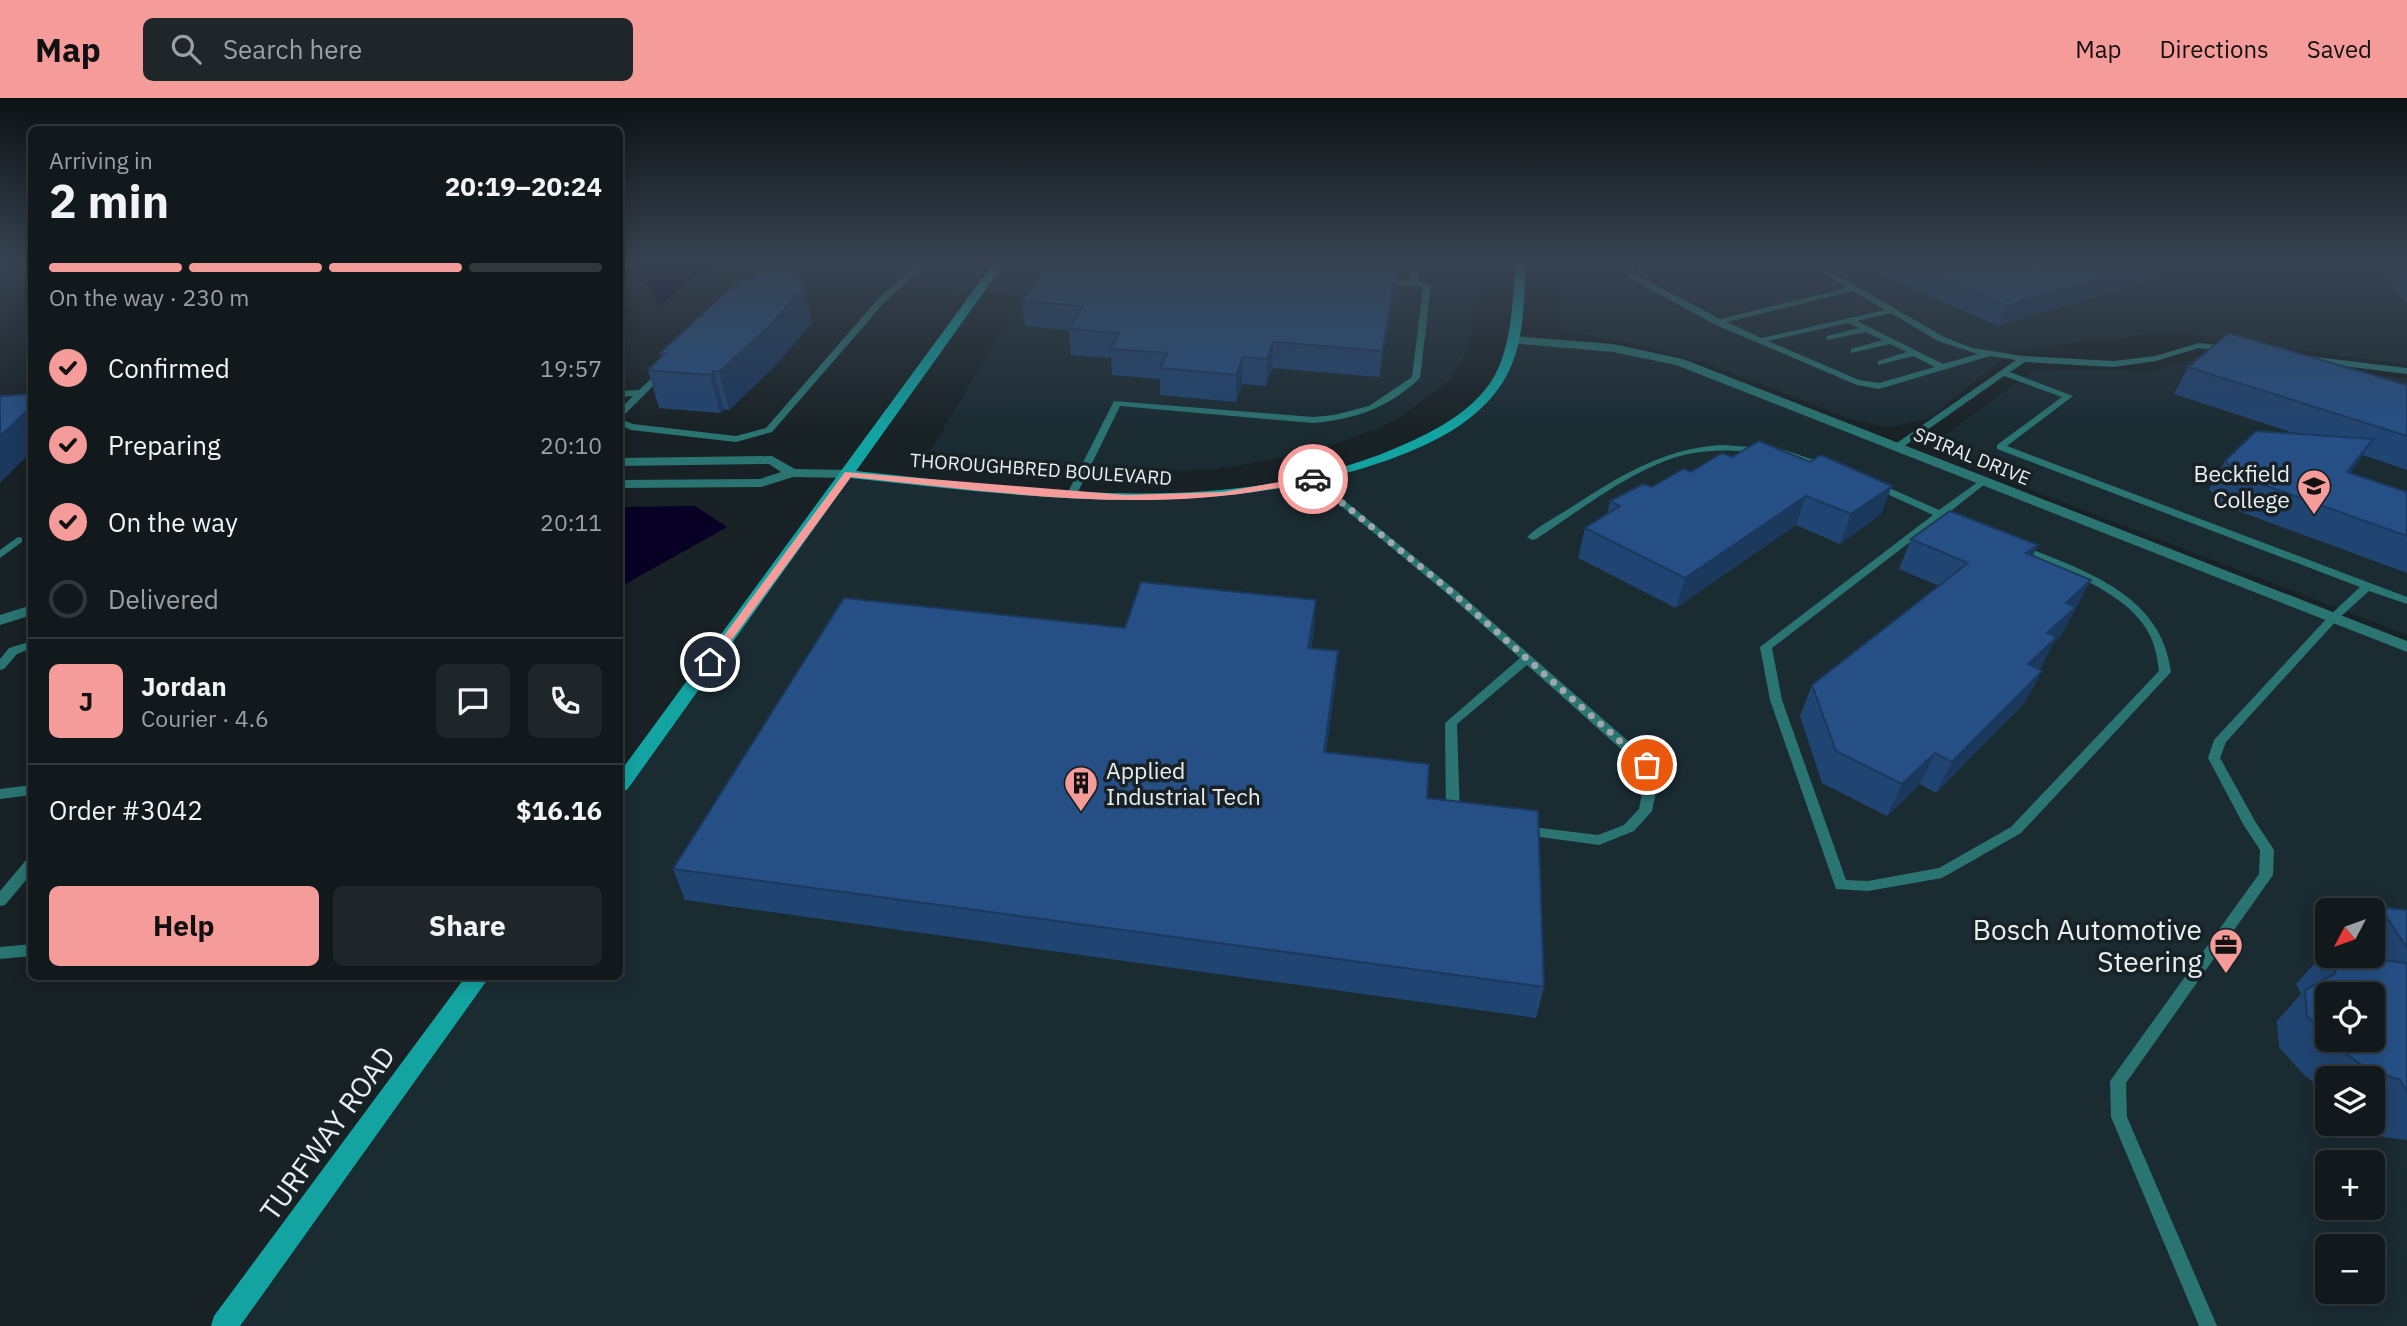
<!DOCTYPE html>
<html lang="en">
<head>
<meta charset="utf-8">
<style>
	:root { --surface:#12191c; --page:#1f2629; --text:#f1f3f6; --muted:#9ca0a3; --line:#31383b; --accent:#f59b9a }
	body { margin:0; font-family:"IBM Plex Sans",sans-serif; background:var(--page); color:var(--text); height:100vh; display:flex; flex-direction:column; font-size:26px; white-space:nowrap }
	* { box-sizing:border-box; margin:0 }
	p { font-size:23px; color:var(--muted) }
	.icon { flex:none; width:38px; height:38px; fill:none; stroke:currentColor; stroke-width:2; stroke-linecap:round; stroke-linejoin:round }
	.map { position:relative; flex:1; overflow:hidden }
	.sheet { position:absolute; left:28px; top:28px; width:595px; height:854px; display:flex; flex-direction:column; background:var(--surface); border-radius:10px; box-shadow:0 4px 18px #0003,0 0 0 2px var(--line) }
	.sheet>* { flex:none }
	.needle { width:46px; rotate:229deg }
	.controls { position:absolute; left:2315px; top:800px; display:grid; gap:14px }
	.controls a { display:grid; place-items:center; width:70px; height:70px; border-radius:10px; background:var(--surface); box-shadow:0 4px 18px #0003,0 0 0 2px var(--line); font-size:35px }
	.pin { position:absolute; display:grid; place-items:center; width:60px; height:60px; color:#fff; margin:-30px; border:4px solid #fff; border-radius:50%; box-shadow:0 2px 7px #0007 }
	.courier { position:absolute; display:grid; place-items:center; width:70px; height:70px; margin:-35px; border:5px solid #f59b9a; border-radius:50%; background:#fff; color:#222; box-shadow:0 2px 9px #0007 }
	.overview em { font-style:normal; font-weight:700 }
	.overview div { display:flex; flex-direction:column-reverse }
	.overview { display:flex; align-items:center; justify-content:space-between; height:119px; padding:0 21px }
	h1 { font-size:46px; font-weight:700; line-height:52px }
	.bar { display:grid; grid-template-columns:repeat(4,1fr); gap:10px 7px; align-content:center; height:84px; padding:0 21px }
	.bar i { height:9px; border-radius:5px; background:var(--line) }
	.bar .active { background:var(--accent) }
	.bar p { grid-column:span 4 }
	.line { display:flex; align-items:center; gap:18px; padding:0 21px; border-top:2px solid var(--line) }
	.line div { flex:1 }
	.round { display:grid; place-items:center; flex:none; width:74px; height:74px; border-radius:10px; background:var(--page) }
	ol { padding:0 21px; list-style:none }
	li { display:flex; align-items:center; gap:21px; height:77px }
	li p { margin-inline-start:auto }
	li .icon { padding:7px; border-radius:50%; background:var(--accent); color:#111; stroke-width:4 }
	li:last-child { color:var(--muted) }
	li i { width:38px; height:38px; border:4px solid var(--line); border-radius:50% }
	.primary-button { display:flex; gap:14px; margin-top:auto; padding:14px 21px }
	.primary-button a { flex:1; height:80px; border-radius:10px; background:var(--accent); color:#111; font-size:28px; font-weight:700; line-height:80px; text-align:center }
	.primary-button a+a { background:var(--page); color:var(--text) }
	header { display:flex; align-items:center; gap:42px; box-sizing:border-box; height:98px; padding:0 35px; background:var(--accent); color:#111 }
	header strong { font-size:33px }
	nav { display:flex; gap:38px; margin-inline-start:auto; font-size:24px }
	.search { width:490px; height:63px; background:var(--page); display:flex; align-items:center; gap:18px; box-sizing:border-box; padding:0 24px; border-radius:10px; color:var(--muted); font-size:26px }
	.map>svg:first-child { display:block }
	.built { fill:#1b2b32; fill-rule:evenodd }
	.water { fill:#080025 }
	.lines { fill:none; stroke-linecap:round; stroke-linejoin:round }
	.service { fill:#2a7472; fill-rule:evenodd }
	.minor { fill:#2a7472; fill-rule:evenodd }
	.secondary { fill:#13a4a2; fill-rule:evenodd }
	.wall { fill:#214572; fill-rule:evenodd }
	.shaded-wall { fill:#1b385d }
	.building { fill:#265085; stroke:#1b385d; stroke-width:2 }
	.route { fill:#f59b9a }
	.done { stroke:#9fa7aa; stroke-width:7; stroke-dasharray:0 12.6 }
	.labels { text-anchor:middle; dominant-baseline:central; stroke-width:7; stroke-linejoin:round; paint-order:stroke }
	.far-street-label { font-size:19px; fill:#e8eff1; stroke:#182125 }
	.poi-label { font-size:23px; fill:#e8eff1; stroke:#182125; text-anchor:end }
	.near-poi-label { font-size:28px; fill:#e8eff1; stroke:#182125; text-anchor:end }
	.near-street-label { font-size:28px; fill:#e8eff1; stroke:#182125 }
</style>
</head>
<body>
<header>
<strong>Map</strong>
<div class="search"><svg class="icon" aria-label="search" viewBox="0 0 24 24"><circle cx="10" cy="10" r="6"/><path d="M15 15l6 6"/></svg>Search here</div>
<nav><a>Map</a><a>Directions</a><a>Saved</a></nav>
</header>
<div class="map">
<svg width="2407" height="1228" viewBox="0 0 2407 1228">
	<rect width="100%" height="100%" fill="#182125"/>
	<!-- built -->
	<path class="built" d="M 721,163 L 1487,163 L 1472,237 L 1460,265 L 1451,281 L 1405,316 L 1377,331 L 1305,356 L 1212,372 L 1131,374 L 927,358 L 1022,198 L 724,169 Z
		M 1560,163 L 2407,163 L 2407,267 L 2168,234 L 2013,252 L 1930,320 L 1888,330 L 1850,321 L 1714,268 L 1635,246 L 1560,232 Z
		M 1513,242 L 1657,258 L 2407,549 L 2407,1228 L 224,1228 L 479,879 L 620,878 L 620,687 L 848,376 L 1004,392 L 1171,400 L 1328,379 L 1443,332 L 1492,291 ZM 2328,812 L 2373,812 L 2373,858 L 2328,858 ZM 2328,896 L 2373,896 L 2373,942 L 2328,942 ZM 2328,980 L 2373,980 L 2373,1026 L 2328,1026 ZM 2328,1064 L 2373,1064 L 2373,1110 L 2328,1110 ZM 2328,1148 L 2373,1148 L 2373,1194 L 2328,1194 Z
		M 2211,255 L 2407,281 L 2407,537 L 1953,362 L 1942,351 L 1942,339 L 2035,271 L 2151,274 Z"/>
	<!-- water -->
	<path class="water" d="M 631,163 L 715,163 L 659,208 L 651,191 L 626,170 Z
		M 695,408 L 727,429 L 620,489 L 620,414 L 627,409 Z"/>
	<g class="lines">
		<!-- service -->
		<path class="service" d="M 770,163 L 777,163 L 758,185 L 752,185 L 752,181 Z
			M 914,163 L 928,164 L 883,206 L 772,334 L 736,344 L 631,332 L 620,327 L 620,311 L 633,298 L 620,299 L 620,293 L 639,292 L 662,271 L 665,272 L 665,276 L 625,316 L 625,323 L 633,326 L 736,338 L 766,330 L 877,202 L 918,165 Z
			M 1412,163 L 1420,163 L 1418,184 L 1431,187 L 1420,280 C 1388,310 1356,321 1313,325 L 1120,308 L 1077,396 L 1072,399 L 1067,396 L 1114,303 L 1313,319 L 1334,317 L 1369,308 L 1412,279 L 1423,189 L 1379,185 L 1375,183 L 1379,181 L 1410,183 Z
			M 1626,163 L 1634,163 L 1635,176 L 1720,221 L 1847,190 L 1804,163 L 1813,163 L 1944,239 L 1972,250 L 2023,258 L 2114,263 L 2155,258 L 2199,245 L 2232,249 L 2233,251 L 2229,254 L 2199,250 L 2156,263 L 2114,269 L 2025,264 L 2010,274 L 2073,298 L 2007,348 L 2407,499 L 2407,506 L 2369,493 L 2337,522 L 2226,644 L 2220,660 L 2255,723 L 2274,752 L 2273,777 L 2126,985 L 2127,1019 L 2217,1228 L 2199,1228 L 2111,1019 L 2110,983 L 2259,776 L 2260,752 L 2243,726 L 2208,660 L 2214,642 L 2329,518 L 2360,489 L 1997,351 L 1997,347 L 2062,299 L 2004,278 L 1900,351 L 1894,351 L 1894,347 L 2016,262 L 1990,258 L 1879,291 L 1857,287 L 1714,226 L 1628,179 ZM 1853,193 L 1885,212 L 1761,240 L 1727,224 ZM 1891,215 L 1938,243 L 1978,256 L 1943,266 L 1857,223 ZM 1848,225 L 1859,230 L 1827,238 L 1827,242 L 1866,234 L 1883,242 L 1851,251 L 1851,255 L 1890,246 L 1907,254 L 1878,263 L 1878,267 L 1913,258 L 1935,269 L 1879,285 L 1859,282 L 1768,243 Z
			M 2307,258 L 2407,270 L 2407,276 L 2304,263 L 2304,259 Z
			M 1721,347 L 1767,350 L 1769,352 L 1764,355 C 1739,352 1713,351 1688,356 C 1635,368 1581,412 1536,441 L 1532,442 L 1527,439 C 1538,428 1554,420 1567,412 C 1615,381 1662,350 1721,347 Z
			M 1782,351 L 1828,367 L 1830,369 L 1828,371 L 1822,371 L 1779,356 L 1779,352 Z
			M 1314,378 L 1458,494 L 1652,664 L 1658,685 L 1652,713 L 1634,733 L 1599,747 L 1518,736 L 1516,733 L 1518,730 L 1523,728 L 1598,737 L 1624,727 L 1639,711 L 1644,685 L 1641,669 L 1527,567 L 1457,626 L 1460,720 L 1458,723 L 1448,723 L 1446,720 L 1445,625 L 1520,560 L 1450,498 L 1311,383 L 1309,381 Z
			M 1982,381 L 1987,384 L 1985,386 L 1947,416 L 1961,422 L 1961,426 L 1953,426 L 1941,420 L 1772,550 L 1782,602 L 1846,782 L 1868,783 L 1939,770 L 2011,729 L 2159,573 C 2157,559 2155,545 2147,532 C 2124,492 2056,469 2015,452 L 2014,450 L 2015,448 L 2023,448 C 2085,473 2162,497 2171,574 L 2021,735 L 1942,780 L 1868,793 L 1836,791 L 1770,602 L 1760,549 L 1933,417 L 1872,389 L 1872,385 L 1878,385 L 1939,412 Z
			M 18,439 L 22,440 L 22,444 L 0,460 L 0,452 Z
			M 32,543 L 32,550 L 17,556 L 4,571 L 0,572 L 0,561 L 9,550 Z
			M 32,687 L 32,697 L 0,701 L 0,691 Z
			M 32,760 L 32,775 L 5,807 L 0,808 L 0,793 L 27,761 Z
			M 32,846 L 32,858 L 0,861 L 0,849 Z"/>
		<!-- minor -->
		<path class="minor" d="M 1513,238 L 1613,246 L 1683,261 L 2407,543 L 2407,554 L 1676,267 L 1613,254 L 1509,245 L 1509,239 Z
			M 772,358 L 795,371 L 848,372 L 855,376 L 848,380 L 793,379 L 761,389 L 620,390 L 620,382 L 760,381 L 781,374 L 769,366 L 620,368 L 620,360 Z
			M 32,507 L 32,517 L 0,527 L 0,517 Z"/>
		<!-- secondary -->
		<path class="secondary" d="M 995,163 L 1006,163 L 856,373 C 1039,392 1241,424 1414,342 C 1444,328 1478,308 1495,277 C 1513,243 1512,201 1516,163 L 1526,163 C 1524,201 1525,243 1507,277 C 1482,324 1427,349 1379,365 C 1203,424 1031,399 850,380 L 627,692 L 620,693 L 620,674 Z
			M 466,878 L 490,878 L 240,1228 L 211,1228 L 214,1218 Z"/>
	</g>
	<!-- wall -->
	<path class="wall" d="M 1826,163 L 2215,163 L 1998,228 L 1873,172 L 1857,176 Z
		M 2370,163 L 2407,163 L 2407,207 Z
		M 1397,171 L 1394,196 L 1379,279 L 1272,270 L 1266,288 L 1242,286 L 1236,304 L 1160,297 L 1160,281 L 1112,277 L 1111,260 L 1071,257 L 1069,232 L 1025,228 L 1022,203 Z
		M 801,182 L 812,225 L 773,270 L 729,312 L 724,311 L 720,315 L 659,310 L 648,272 L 662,259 L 660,255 Z
		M 2188,269 L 2407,287 L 2407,372 L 2363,357 L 2350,375 L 2407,394 L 2407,475 L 2222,407 L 2209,391 L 2225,363 L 2297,336 L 2174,296 Z
		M 1722,355 L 1881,416 L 1840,446 L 1796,427 L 1676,510 L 1578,460 L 1585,430 L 1607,417 L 1610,403 L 1652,389 L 1691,374 Z
		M 1911,441 L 2038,447 L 2032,458 L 2091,482 L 2060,539 L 2054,544 L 2039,571 L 2042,573 L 2025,604 L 1936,695 L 1920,686 L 1887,718 L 1822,685 L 1800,618 L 1812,587 L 1939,488 L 1899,471 Z
		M 1125,530 L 1314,532 L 1311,551 L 1336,584 L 1326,654 L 1544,889 L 1536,920 L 685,802 L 673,771 Z
		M 2380,809 L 2407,812 L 2407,1042 L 2383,1039 L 2373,1022 L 2373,980 L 2328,980 L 2328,995 L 2305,978 L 2279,949 L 2277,923 L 2301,896 L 2296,886 L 2324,855 L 2364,860 L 2363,858 L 2373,858 L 2373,817 ZM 2328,896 L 2373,942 L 2328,942 Z"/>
	<!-- shaded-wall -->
	<path class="shaded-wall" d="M 1861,163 L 1876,163 L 1873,172 L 1857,176 Z
		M 2160,163 L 2215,163 L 1998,228 L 2006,208 Z
		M 1397,171 L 1394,196 L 1379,279 L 1382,253 Z
		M 799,174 L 803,192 L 805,189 L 812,225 L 773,270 L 729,312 L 719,274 L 795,178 Z
		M 1273,244 L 1272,270 L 1266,288 L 1267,261 Z
		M 1243,259 L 1242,286 L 1236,304 L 1236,277 Z
		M 714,273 L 724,311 L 720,315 L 710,277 Z
		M 32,308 L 32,353 L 0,385 L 0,338 Z
		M 2373,341 L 2355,369 L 2328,403 L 2347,374 Z
		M 1892,388 L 1881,416 L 1840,446 L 1851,416 Z
		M 1806,398 L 1796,427 L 1676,510 L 1685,480 Z
		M 2038,447 L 2023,477 L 2026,455 Z
		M 2091,482 L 2060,539 L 2054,544 L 2041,570 L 2012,597 L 2028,566 L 2066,505 Z
		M 1316,502 L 1314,532 L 1306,581 L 1308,550 Z
		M 1338,553 L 1336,584 L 1321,685 L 1324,654 Z
		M 2042,573 L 2025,604 L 1936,695 L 1952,664 Z
		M 1935,655 L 1920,686 L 1887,718 L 1902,686 Z"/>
	<!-- building -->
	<path class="building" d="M 1049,163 L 1294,163 L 1397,171 L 1382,253 L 1273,244 L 1267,261 L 1243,259 L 1236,277 L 1160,270 L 1167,255 L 1110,251 L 1119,235 L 1069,231 L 1083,208 L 1022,203 Z
		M 1902,163 L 2160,163 L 2006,208 Z
		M 2400,163 L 2407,163 L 2407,171 Z
		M 762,171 L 799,174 L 795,178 L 798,178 L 805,189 L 764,233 L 719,274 L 714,273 L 710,277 L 648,272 L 666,255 L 660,255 L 742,180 L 747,181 Z
		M 2229,235 L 2407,287 L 2407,338 L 2188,269 Z
		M 32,296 L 32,308 L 0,338 L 0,298 Z
		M 2256,333 L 2373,341 L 2347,374 L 2407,394 L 2407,438 L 2239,378 L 2225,363 Z
		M 1759,343 L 1810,364 L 1821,357 L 1892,388 L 1851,416 L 1806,398 L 1685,480 L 1585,430 L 1620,408 L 1610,403 L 1643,386 L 1652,389 L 1683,371 L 1691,374 L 1722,355 L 1732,359 Z
		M 1950,413 L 2038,447 L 2026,455 L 2091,482 L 2066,505 L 2076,509 L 2047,535 L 2057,539 L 2028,566 L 2042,573 L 1952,664 L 1935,655 L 1902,686 L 1836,653 L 1812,587 L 1968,465 L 1911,441 Z
		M 1141,484 L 1316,502 L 1308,550 L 1338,553 L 1324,654 L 1429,666 L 1427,700 L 1538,713 L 1544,889 L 673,771 L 844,500 L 1125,530 Z
		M 2380,809 L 2407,812 L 2407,850 Z
		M 2324,855 L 2328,855 L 2328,858 L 2347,858 L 2407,865 L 2407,994 L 2400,982 L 2366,970 L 2334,947 L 2329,942 L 2373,942 L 2373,896 L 2328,896 L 2328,939 L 2307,918 L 2305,892 L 2336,875 Z"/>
	<!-- sky -->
	<linearGradient id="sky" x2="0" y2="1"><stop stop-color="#0d1214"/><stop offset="0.49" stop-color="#374351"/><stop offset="1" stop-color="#374351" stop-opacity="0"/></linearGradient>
	<rect width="2407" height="335" fill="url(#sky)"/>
	<!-- route -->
	<path class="route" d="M 845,374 L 1126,397 L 1223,394 L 1313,378 L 1318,381 C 1306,388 1286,389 1271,391 C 1133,416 990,393 851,379 L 714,566 L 706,566 L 706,562 Z"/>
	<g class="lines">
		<!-- done -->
		<path class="done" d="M 1313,381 L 1454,496 L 1647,667"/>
	</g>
	<!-- icons -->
	<defs>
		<g id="university-pin" transform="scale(1.75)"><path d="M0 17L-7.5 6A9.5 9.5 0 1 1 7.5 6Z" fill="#f59b9a" stroke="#182125"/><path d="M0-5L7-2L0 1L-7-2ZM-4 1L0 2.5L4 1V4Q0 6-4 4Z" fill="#111"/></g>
		<g id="building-pin" transform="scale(1.75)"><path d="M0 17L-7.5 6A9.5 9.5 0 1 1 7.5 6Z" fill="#f59b9a" stroke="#182125"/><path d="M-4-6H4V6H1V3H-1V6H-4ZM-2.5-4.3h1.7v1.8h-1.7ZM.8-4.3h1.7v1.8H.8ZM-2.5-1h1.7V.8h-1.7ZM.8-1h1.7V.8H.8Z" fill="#111"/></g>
		<g id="office-pin" transform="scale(1.75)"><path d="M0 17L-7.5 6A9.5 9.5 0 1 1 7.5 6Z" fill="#f59b9a" stroke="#182125"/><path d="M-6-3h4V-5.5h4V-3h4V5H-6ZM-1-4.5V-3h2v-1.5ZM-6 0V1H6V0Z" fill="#111"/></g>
	</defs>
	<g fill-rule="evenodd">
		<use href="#university-pin" x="2314" y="388"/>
		<use href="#building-pin" x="1081" y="685"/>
		<use href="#office-pin" x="2226" y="847"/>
	</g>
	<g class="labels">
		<!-- far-street labels -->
		<g class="far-street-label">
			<text transform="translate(1972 358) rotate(22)">SPIRAL DRIVE</text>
			<text transform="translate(1041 371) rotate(4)">THOROUGHBRED BOULEVARD</text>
		</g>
		<!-- poi labels -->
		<g class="poi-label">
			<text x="2290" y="375">Beckfield<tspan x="2290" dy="26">College</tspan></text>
			<text x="1106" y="672" text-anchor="start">Applied<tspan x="1106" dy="26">Industrial Tech</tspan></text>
		</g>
		<!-- near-poi labels -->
		<g class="near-poi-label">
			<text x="2202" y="831">Bosch Automotive<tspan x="2202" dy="32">Steering</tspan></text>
		</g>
		<!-- near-street labels -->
		<g class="near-street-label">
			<text transform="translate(327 1035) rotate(-54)">TURFWAY ROAD</text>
		</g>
	</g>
</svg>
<div class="controls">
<a><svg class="needle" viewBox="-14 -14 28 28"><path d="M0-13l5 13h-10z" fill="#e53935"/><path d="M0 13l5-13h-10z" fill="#9ca0a3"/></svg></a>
<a><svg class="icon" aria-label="locate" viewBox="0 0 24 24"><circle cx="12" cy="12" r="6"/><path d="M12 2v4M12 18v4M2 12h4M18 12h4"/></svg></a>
<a><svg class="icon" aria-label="layers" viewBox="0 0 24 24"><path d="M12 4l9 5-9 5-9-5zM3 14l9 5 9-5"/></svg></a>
<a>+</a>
<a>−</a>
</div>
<div class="pin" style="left:1647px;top:667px;background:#ea580c"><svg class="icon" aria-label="bag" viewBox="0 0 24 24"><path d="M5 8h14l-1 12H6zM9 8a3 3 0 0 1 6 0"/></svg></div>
<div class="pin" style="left:710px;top:564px;background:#1f2937"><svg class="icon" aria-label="home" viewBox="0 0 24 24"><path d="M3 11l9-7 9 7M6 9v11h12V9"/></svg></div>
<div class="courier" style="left:1313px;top:381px"><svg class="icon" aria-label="car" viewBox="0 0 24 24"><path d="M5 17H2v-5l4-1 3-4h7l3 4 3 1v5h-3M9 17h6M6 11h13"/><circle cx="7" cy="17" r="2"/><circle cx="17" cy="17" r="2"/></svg></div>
<section class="sheet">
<div class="overview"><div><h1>2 min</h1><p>Arriving in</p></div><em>20:19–20:24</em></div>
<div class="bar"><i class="active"></i><i class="active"></i><i class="active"></i><i></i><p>On the way · 230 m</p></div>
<ol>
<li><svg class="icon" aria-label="check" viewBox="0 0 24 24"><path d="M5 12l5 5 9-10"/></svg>Confirmed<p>19:57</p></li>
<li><svg class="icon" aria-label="check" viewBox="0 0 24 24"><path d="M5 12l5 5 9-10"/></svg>Preparing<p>20:10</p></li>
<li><svg class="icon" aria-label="check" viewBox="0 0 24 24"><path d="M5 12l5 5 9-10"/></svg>On the way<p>20:11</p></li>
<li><i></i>Delivered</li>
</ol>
<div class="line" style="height:126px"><b class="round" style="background:var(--accent);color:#111">J</b><div><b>Jordan</b><p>Courier · 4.6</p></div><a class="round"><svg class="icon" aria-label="chat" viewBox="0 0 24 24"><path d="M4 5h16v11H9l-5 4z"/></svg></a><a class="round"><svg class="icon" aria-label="phone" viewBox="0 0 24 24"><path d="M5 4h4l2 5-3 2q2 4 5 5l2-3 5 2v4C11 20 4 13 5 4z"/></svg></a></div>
<div class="line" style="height:91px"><div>Order #3042</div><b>$16.16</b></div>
<div class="primary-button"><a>Help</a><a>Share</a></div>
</section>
</div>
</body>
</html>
